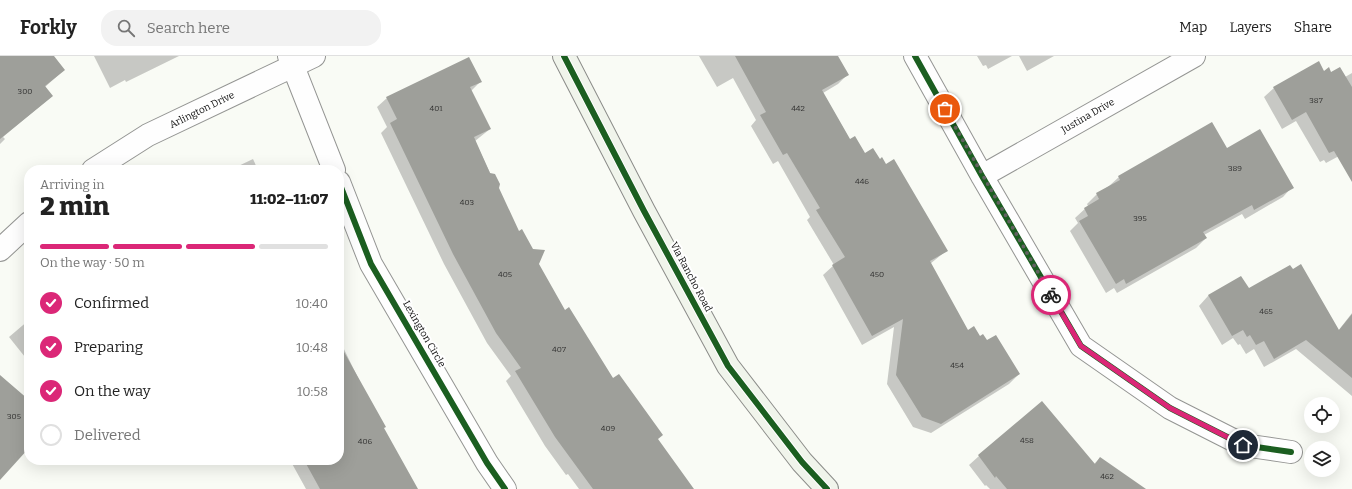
<!DOCTYPE html>
<html lang="en">
<head>
<meta charset="utf-8">
<style>
	:root { --surface:#fff; --page:#f2f2f2; --text:#222; --muted:#767676; --line:#e0e0e0; --accent:#db2777 }
	body { margin:0; font-family:Bitter,serif; background:var(--page); color:var(--text); height:100vh; display:flex; flex-direction:column; font-size:15px; white-space:nowrap }
	* { box-sizing:border-box; margin:0 }
	p { font-size:13px; color:var(--muted) }
	.icon { flex:none; width:22px; height:22px; fill:none; stroke:currentColor; stroke-width:2; stroke-linecap:round; stroke-linejoin:round }
	.map { position:relative; flex:1; overflow:hidden }
	.drawer { position:absolute; left:24px; top:109px; width:320px; height:300px; display:flex; flex-direction:column; background:var(--surface); border-radius:16px; box-shadow:0 4px 16px #0002 }
	.drawer>* { flex:none }
	.fabs { position:absolute; left:1304px; top:341px; display:grid; gap:8px }
	.fabs a { display:grid; place-items:center; width:36px; height:36px; border-radius:50%; background:var(--surface); box-shadow:0 4px 16px #0002; font-size:20px }
	.pin { position:absolute; display:grid; place-items:center; width:34px; height:34px; color:#fff; margin:-17px; border:2px solid #fff; border-radius:50%; box-shadow:0 1px 4px #0007 }
	.courier { position:absolute; display:grid; place-items:center; width:40px; height:40px; margin:-20px; border:3px solid #db2777; border-radius:50%; background:#fff; color:#222; box-shadow:0 1px 5px #0007 }
	.overview em { font-style:normal; font-weight:800 }
	.overview div { display:flex; flex-direction:column-reverse }
	.overview { display:flex; align-items:center; justify-content:space-between; height:68px; padding:0 16px }
	h1 { font-size:26px; font-weight:800; line-height:30px }
	.bar { display:grid; grid-template-columns:repeat(4,1fr); gap:6px 4px; align-content:center; height:48px; padding:0 16px }
	.bar i { height:5px; border-radius:3px; background:var(--line) }
	.bar .selected { background:var(--accent) }
	.bar p { grid-column:span 4 }
	ol { padding:0 16px; list-style:none }
	li { display:flex; align-items:center; gap:12px; height:44px }
	li p { margin-inline-start:auto }
	li .icon { padding:4px; border-radius:50%; background:var(--accent); color:#fff; stroke-width:4 }
	li:last-child { color:var(--muted) }
	li i { width:22px; height:22px; border:2px solid var(--line); border-radius:50% }
	header { display:flex; align-items:center; gap:24px; box-sizing:border-box; height:56px; padding:0 20px; background:var(--surface); border-bottom:1px solid var(--line) }
	header strong { font-size:19px }
	nav { display:flex; gap:22px; margin-inline-start:auto; font-size:14px }
	.search { width:280px; height:36px; background:var(--page); display:flex; align-items:center; gap:10px; box-sizing:border-box; padding:0 14px; border-radius:16px; color:var(--muted); font-size:15px }
	.map>svg:first-child { display:block }
	.shadow { fill:#0003 }
	.building { fill:#9e9f9a }
	.lines { fill:none; stroke-linecap:round; stroke-linejoin:round }
	.street-casing { stroke:#949593; stroke-width:24 }
	.secondary-casing { stroke:#8b8c89; stroke-width:24 }
	.street { stroke:#fefefe; stroke-width:22 }
	.secondary { stroke:#f0f4eb; stroke-width:22 }
	.cycleway-casing { stroke:#fff; stroke-width:8 }
	.cycleway { stroke:#1b5e20; stroke-width:6 }
	.done { stroke:#616260; stroke-width:4; stroke-dasharray:0 7.2 }
	.route { stroke:#db2777; stroke-width:5 }
	.labels { text-anchor:middle; dominant-baseline:central; stroke-width:4; stroke-linejoin:round; paint-order:stroke }
	.number-label { font-size:8px; fill:#333332 }
	.street-label { font-size:10px; fill:#0f0f0f; stroke:#fff }
</style>
</head>
<body>
<header>
<strong>Forkly</strong>
<div class="search"><svg class="icon" aria-label="search" viewBox="0 0 24 24"><circle cx="10" cy="10" r="6"/><path d="M15 15l6 6"/></svg>Search here</div>
<nav><a>Map</a><a>Layers</a><a>Share</a></nav>
</header>
<div class="map">
<svg width="1352" height="433" viewBox="0 0 1352 433">
	<rect width="100%" height="100%" fill="#f9fbf5"/>
	<!-- shadow -->
	<path class="shadow" d="M 0,0 L 53,0 L 64,14 L 45,31 L 52,40 L 3,81 L 5,83 L 0,88 Z
		M 94,0 L 179,0 L 126,26 L 125,24 L 110,32 Z
		M 699,0 L 837,0 L 847,19 L 838,28 L 823,37 L 850,84 L 865,98 L 946,195 L 930,208 L 968,275 L 987,286 L 1019,318 L 1009,328 L 931,377 L 913,371 L 887,328 L 894,271 L 862,289 L 823,219 L 834,209 L 807,164 L 810,161 L 778,105 L 773,108 L 751,70 L 756,64 L 733,22 L 717,31 Z
		M 977,0 L 1012,0 L 988,13 L 986,9 L 983,10 Z
		M 1019,0 L 1054,0 L 1027,15 Z
		M 1323,16 L 1345,21 L 1352,17 L 1352,93 L 1326,107 L 1324,104 L 1320,106 L 1296,65 L 1282,73 L 1264,41 L 1274,32 Z
		M 480,26 L 471,35 L 490,73 L 475,85 L 518,176 L 538,208 L 564,255 L 657,383 L 690,433 L 579,433 L 568,418 L 566,419 L 545,390 L 506,325 L 511,320 L 487,287 L 444,208 L 381,77 L 387,71 L 377,51 L 387,42 Z
		M 1227,94 L 1292,131 L 1283,141 L 1245,163 L 1242,158 L 1204,179 L 1206,182 L 1196,192 L 1117,237 L 1114,232 L 1106,237 L 1070,175 L 1078,167 L 1075,162 L 1088,150 L 1087,148 L 1097,138 L 1109,130 L 1119,121 Z
		M 253,103 L 258,114 L 230,114 Z
		M 1241,221 L 1249,234 L 1338,275 L 1352,257 L 1352,340 L 1296,293 L 1264,311 L 1254,293 L 1246,298 L 1240,288 L 1238,289 L 1233,282 L 1222,289 L 1199,250 L 1208,240 Z
		M 29,264 L 29,306 L 9,281 Z
		M 339,283 L 383,373 L 417,433 L 306,433 L 290,404 L 339,404 Z
		M 979,400 L 1094,408 L 1100,402 L 1131,433 L 990,433 L 986,429 L 985,430 L 969,409 Z"/>
	<!-- building -->
	<path class="building" d="M 0,0 L 54,0 L 65,14 L 45,30 L 53,40 L 0,83 Z
		M 735,0 L 838,0 L 849,19 L 822,34 L 850,83 L 855,80 L 865,97 L 873,92 L 880,103 L 882,101 L 886,108 L 894,103 L 948,195 L 930,205 L 968,274 L 974,270 L 980,280 L 983,278 L 987,284 L 996,279 L 1020,318 L 941,368 L 922,361 L 896,319 L 903,263 L 872,280 L 832,209 L 845,201 L 816,154 L 820,152 L 787,97 L 783,99 L 760,59 L 766,56 Z
		M 469,1 L 482,26 L 470,31 L 491,73 L 474,81 L 490,117 L 495,118 L 500,128 L 499,132 L 519,175 L 522,173 L 533,193 L 545,194 L 539,208 L 565,254 L 569,251 L 613,322 L 619,318 L 663,379 L 658,383 L 694,433 L 593,433 L 555,381 L 515,315 L 521,312 L 496,277 L 453,198 L 390,67 L 397,63 L 386,41 Z
		M 1319,5 L 1324,15 L 1329,11 L 1331,16 L 1340,11 L 1352,31 L 1352,126 L 1334,95 L 1329,97 L 1306,56 L 1292,64 L 1273,31 Z
		M 1212,66 L 1227,92 L 1260,73 L 1294,132 L 1254,154 L 1252,149 L 1203,176 L 1207,182 L 1126,228 L 1124,223 L 1116,228 L 1079,165 L 1088,160 L 1084,152 L 1099,143 L 1096,137 L 1120,124 L 1118,120 Z
		M 1301,208 L 1339,274 L 1352,258 L 1352,322 L 1306,284 L 1274,303 L 1264,285 L 1256,289 L 1250,279 L 1247,281 L 1243,274 L 1232,280 L 1208,239 L 1241,220 L 1249,232 L 1290,209 L 1293,213 Z
		M 339,287 L 386,371 L 384,372 L 418,433 L 320,433 L 304,404 L 339,404 Z
		M 0,319 L 29,344 L 29,392 L 0,424 Z
		M 1042,345 L 1095,408 L 1100,401 L 1146,433 L 1007,433 L 996,420 L 995,422 L 978,399 Z"/>
	<g class="lines">
		<!-- street casing -->
		<g class="street-casing">
			<path id="street" d="M 289,0 L 334,114
				M 915,0 L 982,120 L 1081,290 L 1170,352 L 1243,389 L 1291,396
				M 93,114 L 148,79 L 314,0
				M 982,120 L 1194,0
				M 339,126 L 371,208 L 487,407 L 505,433
				M 0,194 L 29,167"/>
		</g>
		<!-- secondary casing -->
		<g class="secondary-casing">
			<path id="secondary" d="M 564,0 L 644,155 L 728,310 L 802,406 L 827,433"/>
		</g>
		<!-- street -->
		<use href="#street" class="street"/>
		<!-- secondary -->
		<use href="#secondary" class="secondary"/>
		<!-- cycleway casing -->
		<g class="cycleway-casing">
			<path id="cycleway" d="M 564,0 L 644,155 L 728,310 L 802,406 L 827,433
				M 915,0 L 982,120 L 1081,290 L 1170,352 L 1243,389 L 1291,396
				M 339,126 L 371,208 L 487,407 L 505,433"/>
		</g>
		<!-- cycleway -->
		<use href="#cycleway" class="cycleway"/>
	</g>
	<g class="lines">
		<!-- done -->
		<path class="done" d="M 945,53 L 1051,239"/>
		<!-- route -->
		<path class="route" d="M 1051,239 L 1081,290 L 1170,352 L 1243,389"/>
	</g>
	<g class="labels">
		<!-- number labels -->
		<g class="number-label">
			<text x="25" y="35">300</text>
			<text x="1316" y="44">387</text>
			<text x="436" y="52">401</text>
			<text x="798" y="52">442</text>
			<text x="1235" y="112">389</text>
			<text x="862" y="125">446</text>
			<text x="467" y="146">403</text>
			<text x="1140" y="162">395</text>
			<text x="505" y="218">405</text>
			<text x="877" y="218">450</text>
			<text x="1266" y="255">465</text>
			<text x="559" y="293">407</text>
			<text x="957" y="309">454</text>
			<text x="14" y="360">305</text>
			<text x="608" y="372">409</text>
			<text x="1027" y="384">458</text>
			<text x="365" y="385">406</text>
			<text x="1107" y="420">462</text>
		</g>
		<!-- street labels -->
		<g class="street-label">
			<text transform="translate(202 54) rotate(-26)">Arlington Drive</text>
			<text transform="translate(1088 60) rotate(-30)">Justina Drive</text>
			<text transform="translate(691 221) rotate(62)">Via Rancho Road</text>
			<text transform="translate(424 278) rotate(60)">Lexington Circle</text>
		</g>
	</g>
</svg>
<div class="fabs">
<a><svg class="icon" aria-label="locate" viewBox="0 0 24 24"><circle cx="12" cy="12" r="6"/><path d="M12 2v4M12 18v4M2 12h4M18 12h4"/></svg></a>
<a><svg class="icon" aria-label="layers" viewBox="0 0 24 24"><path d="M12 4l9 5-9 5-9-5zM3 14l9 5 9-5"/></svg></a>
</div>
<div class="pin" style="left:945px;top:53px;background:#ea580c"><svg class="icon" aria-label="bag" viewBox="0 0 24 24"><path d="M5 8h14l-1 12H6zM9 8a3 3 0 0 1 6 0"/></svg></div>
<div class="pin" style="left:1243px;top:389px;background:#1f2937"><svg class="icon" aria-label="home" viewBox="0 0 24 24"><path d="M3 11l9-7 9 7M6 9v11h12V9"/></svg></div>
<div class="courier" style="left:1051px;top:239px"><svg class="icon" aria-label="bike" viewBox="0 0 24 24"><circle cx="6" cy="16" r="4"/><circle cx="18" cy="16" r="4"/><path d="M6 16l4-8h5l3 8M10 8l3 8H6M13 5h3"/></svg></div>
<section class="drawer">
<div class="overview"><div><h1>2 min</h1><p>Arriving in</p></div><em>11:02–11:07</em></div>
<div class="bar"><i class="selected"></i><i class="selected"></i><i class="selected"></i><i></i><p>On the way · 50 m</p></div>
<ol>
<li><svg class="icon" aria-label="check" viewBox="0 0 24 24"><path d="M5 12l5 5 9-10"/></svg>Confirmed<p>10:40</p></li>
<li><svg class="icon" aria-label="check" viewBox="0 0 24 24"><path d="M5 12l5 5 9-10"/></svg>Preparing<p>10:48</p></li>
<li><svg class="icon" aria-label="check" viewBox="0 0 24 24"><path d="M5 12l5 5 9-10"/></svg>On the way<p>10:58</p></li>
<li><i></i>Delivered</li>
</ol>
</section>
</div>
</body>
</html>
